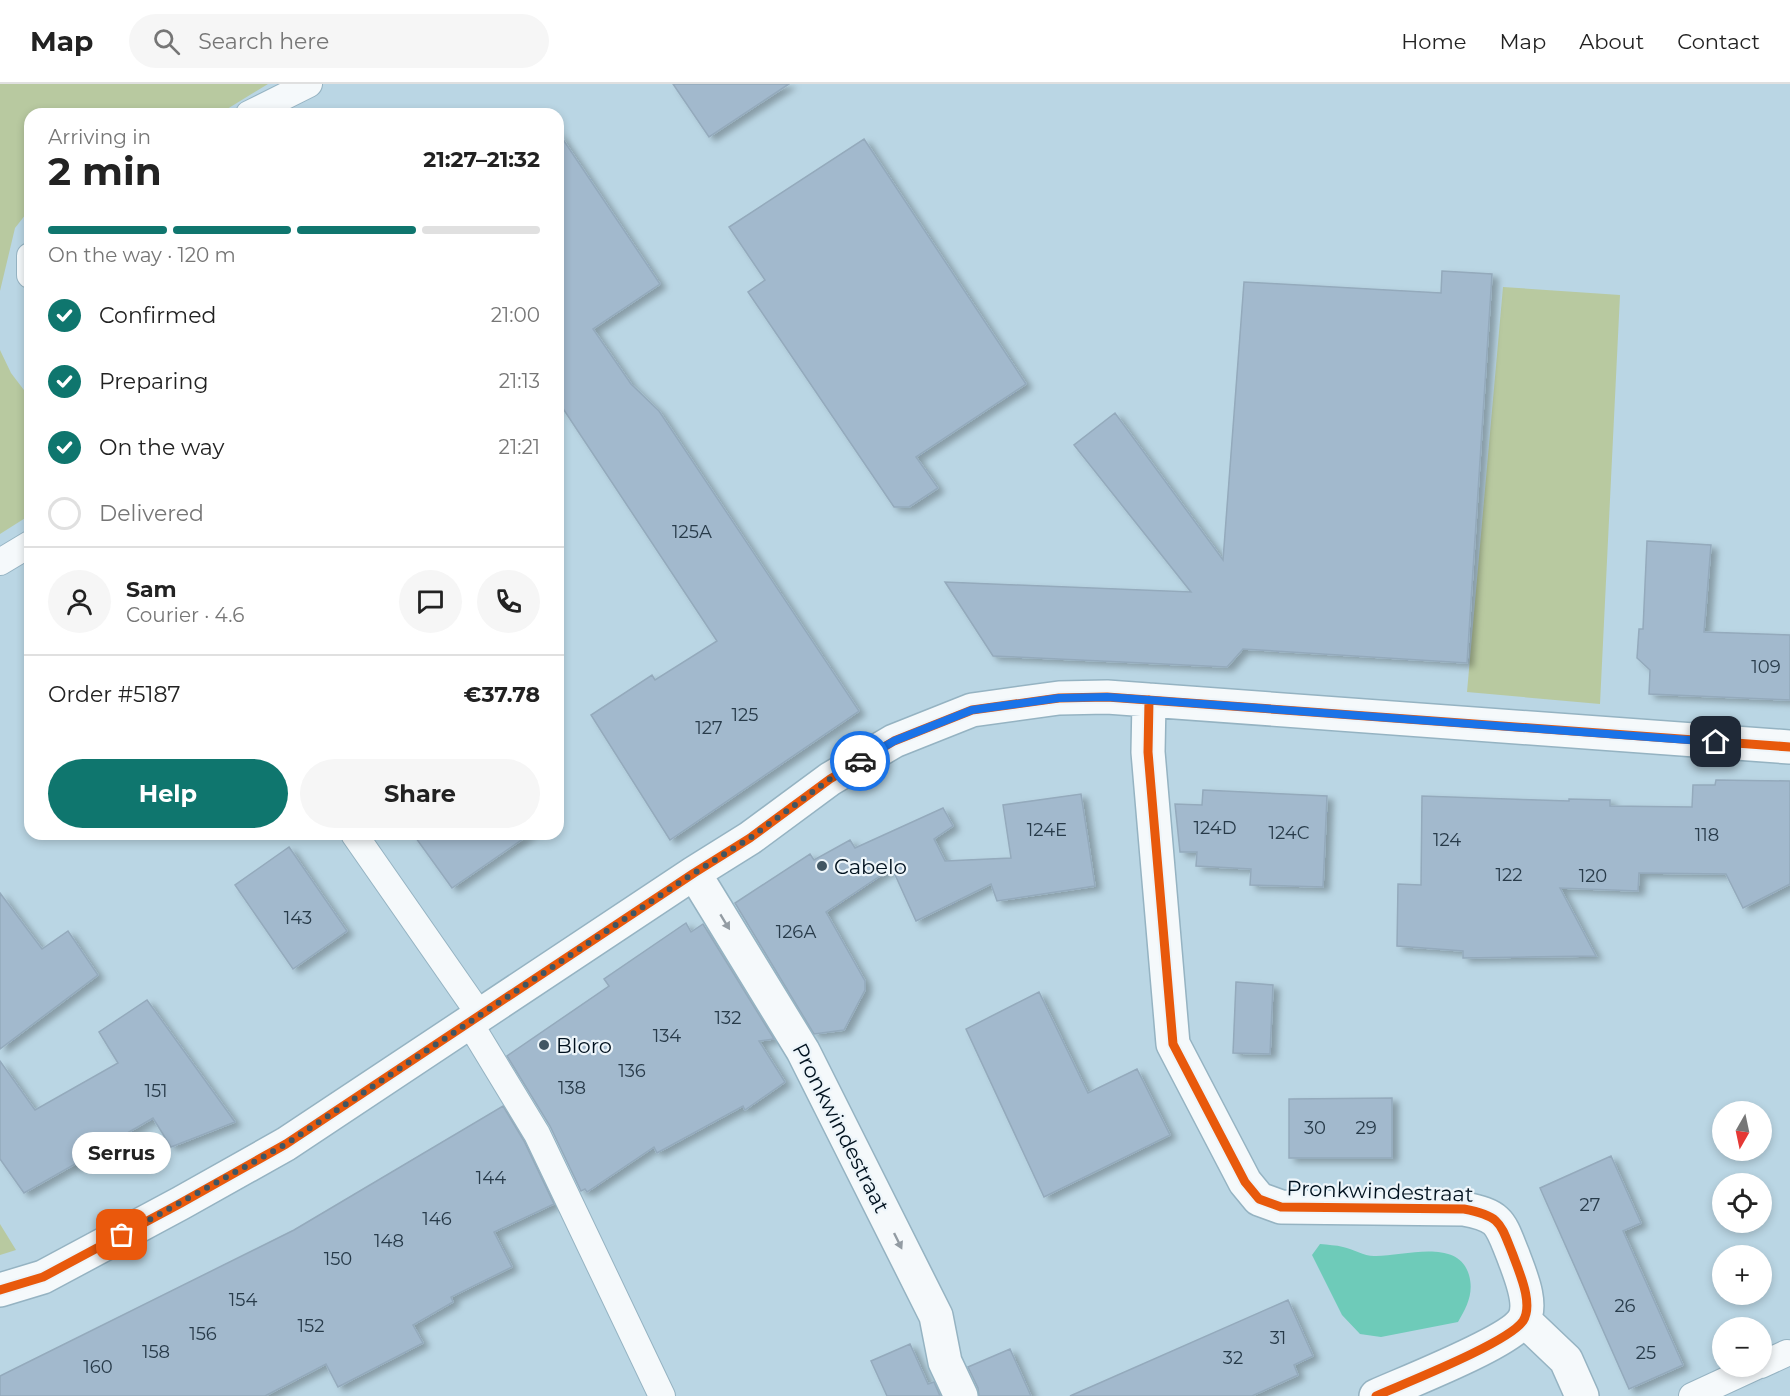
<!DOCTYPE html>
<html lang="en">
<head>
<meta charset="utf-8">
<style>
	:root { --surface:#fff; --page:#f6f6f6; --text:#222; --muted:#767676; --line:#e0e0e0; --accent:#0f766e }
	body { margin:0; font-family:Montserrat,sans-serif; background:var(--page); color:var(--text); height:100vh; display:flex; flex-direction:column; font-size:22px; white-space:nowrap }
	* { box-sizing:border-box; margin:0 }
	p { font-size:20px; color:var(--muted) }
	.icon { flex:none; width:33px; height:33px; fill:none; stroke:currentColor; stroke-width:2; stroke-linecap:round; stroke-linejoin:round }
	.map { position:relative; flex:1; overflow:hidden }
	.side { position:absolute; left:24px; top:24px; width:540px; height:732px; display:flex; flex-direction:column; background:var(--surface); border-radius:18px; box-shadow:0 3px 9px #0003 }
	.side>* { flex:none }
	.needle { width:39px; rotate:189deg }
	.fabs { position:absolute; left:1712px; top:1017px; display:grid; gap:12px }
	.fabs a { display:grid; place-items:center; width:60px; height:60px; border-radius:50%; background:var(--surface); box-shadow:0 3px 9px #0003; font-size:30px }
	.pin { position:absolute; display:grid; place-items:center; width:51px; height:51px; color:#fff; margin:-26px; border-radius:12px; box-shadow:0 3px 9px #0006 }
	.courier { position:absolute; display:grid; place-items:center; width:60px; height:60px; margin:-30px; border:4px solid #1a73e8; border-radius:50%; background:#fff; color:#222; box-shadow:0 2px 8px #0007 }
	.bubble { position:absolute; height:42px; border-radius:21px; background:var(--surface); box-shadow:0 3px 9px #0003; font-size:20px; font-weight:700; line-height:42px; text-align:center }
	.summary em { font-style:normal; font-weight:700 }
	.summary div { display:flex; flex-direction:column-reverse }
	.summary { display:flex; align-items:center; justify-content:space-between; height:102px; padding:0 24px }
	h1 { font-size:39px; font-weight:700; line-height:45px }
	.bar { display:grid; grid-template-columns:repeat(4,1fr); gap:9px 6px; align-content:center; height:72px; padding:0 24px }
	.bar i { height:8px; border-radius:4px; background:var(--line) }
	.bar .selected { background:var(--accent) }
	.bar p { grid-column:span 4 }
	.line { display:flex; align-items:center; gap:15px; padding:0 24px; border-top:2px solid var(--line) }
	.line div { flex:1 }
	.round { display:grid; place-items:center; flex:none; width:63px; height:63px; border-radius:32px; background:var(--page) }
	ol { padding:0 24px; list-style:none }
	li { display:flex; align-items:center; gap:18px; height:66px }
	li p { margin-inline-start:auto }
	li .icon { padding:6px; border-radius:50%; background:var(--accent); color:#fff; stroke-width:4 }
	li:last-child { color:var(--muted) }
	li i { width:33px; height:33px; border:3px solid var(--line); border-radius:50% }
	.button { display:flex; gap:12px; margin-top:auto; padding:12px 24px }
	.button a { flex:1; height:69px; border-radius:36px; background:var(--accent); color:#fff; font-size:24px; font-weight:700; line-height:69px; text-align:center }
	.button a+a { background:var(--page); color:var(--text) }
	header { display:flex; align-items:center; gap:36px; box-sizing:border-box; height:84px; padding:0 30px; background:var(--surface); border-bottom:2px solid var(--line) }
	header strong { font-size:28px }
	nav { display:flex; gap:33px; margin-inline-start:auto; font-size:21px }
	.search { width:420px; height:54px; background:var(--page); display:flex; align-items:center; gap:15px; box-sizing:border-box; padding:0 21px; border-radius:33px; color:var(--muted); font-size:22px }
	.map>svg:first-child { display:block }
	.green { fill:#b8c9a0 }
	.water { fill:#6ecbb9 }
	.building { fill:#a2b9cd; stroke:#94aabc; stroke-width:1.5; filter:url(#shadow) }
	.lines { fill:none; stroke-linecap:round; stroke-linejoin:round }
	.service-casing { stroke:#95b3c2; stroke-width:28 }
	.minor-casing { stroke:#95b3c2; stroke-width:36 }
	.service { stroke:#f5f9fb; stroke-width:26 }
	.minor { stroke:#f5f9fb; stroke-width:33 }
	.cycleway-casing { stroke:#edf5fa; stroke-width:13 }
	.cycleway { stroke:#e8590c; stroke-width:9 }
	.oneway { fill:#939ca3 }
	.done { stroke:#415663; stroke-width:6; stroke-dasharray:0 10.8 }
	.route { stroke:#1a73e8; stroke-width:8 }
	.poi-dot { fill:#415663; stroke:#edf5fa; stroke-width:2 }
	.labels { text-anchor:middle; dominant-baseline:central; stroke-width:4.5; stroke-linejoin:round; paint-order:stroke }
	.number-label { font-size:18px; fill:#283b4a }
	.poi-label { font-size:21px; fill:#00111e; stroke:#edf5fa; text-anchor:start }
	.street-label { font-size:21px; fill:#00111e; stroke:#edf5fa }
</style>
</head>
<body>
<header>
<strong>Map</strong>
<div class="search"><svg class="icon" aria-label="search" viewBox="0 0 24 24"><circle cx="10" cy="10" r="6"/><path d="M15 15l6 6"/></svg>Search here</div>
<nav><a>Home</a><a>Map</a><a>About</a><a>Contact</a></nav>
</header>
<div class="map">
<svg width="1790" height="1312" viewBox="0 0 1790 1312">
	<defs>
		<filter id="shadow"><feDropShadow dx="6" dy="4" stdDeviation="3" flood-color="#0004"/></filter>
	</defs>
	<rect width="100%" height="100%" fill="#bad6e4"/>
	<!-- green -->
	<path class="green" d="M 0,0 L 268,0 L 219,30 L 30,30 L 30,125 L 15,144 L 0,207 Z
		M 1503,203 L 1620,211 L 1600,620 L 1467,608 Z
		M 0,266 L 11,289 L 30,314 L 30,431 L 0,450 Z
		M 0,1140 L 16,1166 L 0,1171 Z"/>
	<!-- water -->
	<path class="water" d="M 1320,1160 C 1328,1161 1336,1161 1343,1163 C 1353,1165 1364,1172 1374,1172 C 1402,1173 1458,1153 1469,1191 C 1474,1209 1467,1223 1458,1238 L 1381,1253 L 1360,1250 L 1342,1231 L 1312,1171 Z"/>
	<!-- building -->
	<path class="building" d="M 673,0 L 789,0 L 709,53 Z
		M 558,48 L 660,200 L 593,245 L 631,300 L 659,327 L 859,627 L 670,756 L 591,631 L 652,591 L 655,596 L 717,557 L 558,317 Z
		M 864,55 L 1026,300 L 916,373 L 938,404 L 909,423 L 894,423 L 748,208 L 765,196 L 729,143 Z
		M 1442,187 L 1492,190 L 1467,579 L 1243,565 L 1227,583 L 993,572 L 945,498 L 1191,508 L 1074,361 L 1115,329 L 1223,476 L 1244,198 L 1441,209 Z
		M 1647,457 L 1711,461 L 1704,548 L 1790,551 L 1790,616 L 1649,610 L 1650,586 L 1637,574 L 1639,545 L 1643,545 Z
		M 1716,696 L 1790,697 L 1790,800 L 1743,824 L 1726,790 L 1639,789 L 1638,807 L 1560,804 L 1596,872 L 1463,874 L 1463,867 L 1397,862 L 1398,800 L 1421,801 L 1422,712 L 1569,717 L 1569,715 L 1610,716 L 1610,722 L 1692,723 L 1693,701 L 1715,701 Z
		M 1203,706 L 1327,712 L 1323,803 L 1250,801 L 1251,785 L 1196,782 L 1197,768 L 1180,768 L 1175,720 L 1202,721 Z
		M 1081,710 L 1095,802 L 997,817 L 991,800 L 916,837 L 892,784 L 826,828 L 865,897 L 865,906 L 844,946 L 814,950 L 735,819 L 810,770 L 814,776 L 850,756 L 855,764 L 943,724 L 953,742 L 934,755 L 945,777 L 1011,774 L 1003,721 Z
		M 413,750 L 530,750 L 452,804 Z
		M 289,763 L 347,847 L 293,885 L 235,801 Z
		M 0,809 L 42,865 L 68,847 L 98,891 L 0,965 Z
		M 686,839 L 691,848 L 703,840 L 774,955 L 759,957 L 785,998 L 745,1026 L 743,1022 L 657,1069 L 654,1063 L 587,1108 L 585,1105 L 581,1107 L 550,1042 L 507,972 L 609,902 L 604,895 Z
		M 1236,898 L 1273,901 L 1270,970 L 1233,969 Z
		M 1039,908 L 1088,1009 L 1137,985 L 1170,1051 L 1044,1113 L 966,945 Z
		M 147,916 L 235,1038 L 171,1063 L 153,1034 L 96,1067 L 94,1073 L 80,1081 L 75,1080 L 24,1109 L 0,1075 L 0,977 L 35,1026 L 118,979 L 99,948 Z
		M 1392,1014 L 1392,1074 L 1289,1074 L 1289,1015 Z
		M 503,1022 L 524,1057 L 554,1120 L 494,1148 L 512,1183 L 451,1213 L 453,1218 L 413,1241 L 423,1259 L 338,1303 L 326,1280 L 265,1312 L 0,1312 L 0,1292 L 294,1146 Z
		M 1611,1072 L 1641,1139 L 1623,1147 L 1683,1281 L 1629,1305 L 1540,1104 Z
		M 1288,1216 L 1313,1272 L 1294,1281 L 1298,1291 L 1252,1312 L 1070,1312 Z
		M 910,1260 L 928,1300 L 934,1298 L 940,1312 L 887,1312 L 871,1277 Z
		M 1010,1265 L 1031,1312 L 979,1312 L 978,1304 L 968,1283 Z"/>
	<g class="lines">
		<!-- service casing -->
		<g class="service-casing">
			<path id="service" d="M 249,30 L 309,0
				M 30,172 L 30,191
				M 0,478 L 30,460
				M 354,750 L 480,931
				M 469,938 L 537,1050 L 662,1312
				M 1761,1281 L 1787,1269
				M 1692,1312 L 1757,1282"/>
		</g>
		<!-- minor casing -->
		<g class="minor-casing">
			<path id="minor" d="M 1149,616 L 1148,668 L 1173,960 L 1245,1098 L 1259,1115 L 1281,1123 L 1464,1125 C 1501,1132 1500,1139 1513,1171 C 1519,1188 1534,1220 1523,1237 C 1508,1259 1405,1299 1376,1312
				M 694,789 L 803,967 L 936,1232 L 945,1278 L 961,1312
				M 0,1206 L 43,1193 L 181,1119 L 286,1060 L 694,789 L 750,754 L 830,695 L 894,657 L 972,626 L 1059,614 L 1107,613 L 1790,663
				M 1524,1236 L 1566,1276 L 1582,1312"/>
		</g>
		<!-- service -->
		<use href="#service" class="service"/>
		<!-- minor -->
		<use href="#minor" class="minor"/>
		<!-- cycleway casing -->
		<g class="cycleway-casing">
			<path id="cycleway" d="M 1149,616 L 1148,668 L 1173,960 L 1245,1098 L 1259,1115 L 1281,1123 L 1464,1125 C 1501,1132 1500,1139 1513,1171 C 1519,1188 1534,1220 1523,1237 C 1508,1259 1405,1299 1376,1312
				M 0,1206 L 43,1193 L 181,1119 L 286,1060 L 694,789 L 750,754 L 830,695 L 894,657 L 972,626 L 1059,614 L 1107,613 L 1790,663"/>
		</g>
		<!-- cycleway -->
		<use href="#cycleway" class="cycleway"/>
	</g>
	<!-- one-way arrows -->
	<defs><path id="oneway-solid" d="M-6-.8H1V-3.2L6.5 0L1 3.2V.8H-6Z" transform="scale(1.5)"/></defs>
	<g class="oneway">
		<use href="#oneway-solid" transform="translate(725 838) rotate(59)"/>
		<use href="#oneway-solid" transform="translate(898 1157) rotate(64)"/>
	</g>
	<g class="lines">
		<!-- done -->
		<path class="done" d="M 122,1151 L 286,1060 L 694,789 L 750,754 L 830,695 L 860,677"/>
		<!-- route -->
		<path class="route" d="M 860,677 L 894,657 L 972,626 L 1059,614 L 1107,613 L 1149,616 L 1716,658"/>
	</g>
	<!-- markers -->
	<g class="poi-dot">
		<circle cx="822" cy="782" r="6"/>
		<circle cx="544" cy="961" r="6"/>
	</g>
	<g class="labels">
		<!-- number labels -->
		<g class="number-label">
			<text x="692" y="448">125A</text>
			<text x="1766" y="583">109</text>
			<text x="745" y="631">125</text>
			<text x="709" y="644">127</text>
			<text x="1215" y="744">124D</text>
			<text x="1047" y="746">124E</text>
			<text x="1289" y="749">124C</text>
			<text x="1707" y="751">118</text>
			<text x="1447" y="756">124</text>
			<text x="1509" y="791">122</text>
			<text x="1593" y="792">120</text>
			<text x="298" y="834">143</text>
			<text x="796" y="848">126A</text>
			<text x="728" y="934">132</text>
			<text x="667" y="952">134</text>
			<text x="632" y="987">136</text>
			<text x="572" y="1004">138</text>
			<text x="156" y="1007">151</text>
			<text x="1315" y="1044">30</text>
			<text x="1366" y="1044">29</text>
			<text x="491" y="1094">144</text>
			<text x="1590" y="1121">27</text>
			<text x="437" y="1135">146</text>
			<text x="389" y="1157">148</text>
			<text x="338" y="1175">150</text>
			<text x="243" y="1216">154</text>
			<text x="1625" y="1222">26</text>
			<text x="311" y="1242">152</text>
			<text x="203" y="1250">156</text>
			<text x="1278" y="1254">31</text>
			<text x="156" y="1268">158</text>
			<text x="1646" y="1269">25</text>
			<text x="1233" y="1274">32</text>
			<text x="98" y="1283">160</text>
		</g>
		<!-- poi labels -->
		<g class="poi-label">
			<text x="834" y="782">Cabelo</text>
			<text x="556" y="961">Bloro</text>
		</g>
		<!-- street labels -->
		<g class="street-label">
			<text transform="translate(841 1044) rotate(63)">Pronkwindestraat</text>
			<text transform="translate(1380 1107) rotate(2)">Pronkwindestraat</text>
		</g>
	</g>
</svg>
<div class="fabs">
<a><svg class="needle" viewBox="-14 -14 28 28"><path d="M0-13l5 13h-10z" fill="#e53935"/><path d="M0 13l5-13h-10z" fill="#767676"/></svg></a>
<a><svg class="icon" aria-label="locate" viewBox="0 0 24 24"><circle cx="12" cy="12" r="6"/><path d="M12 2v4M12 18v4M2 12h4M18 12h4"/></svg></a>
<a>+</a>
<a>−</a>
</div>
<div class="pin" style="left:122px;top:1151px;background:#ea580c"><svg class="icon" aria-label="bag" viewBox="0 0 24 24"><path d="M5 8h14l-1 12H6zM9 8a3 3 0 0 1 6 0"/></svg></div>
<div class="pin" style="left:1716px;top:658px;background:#1f2937"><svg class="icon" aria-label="home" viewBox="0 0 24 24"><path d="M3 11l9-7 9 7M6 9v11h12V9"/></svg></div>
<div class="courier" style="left:860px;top:677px"><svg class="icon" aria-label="car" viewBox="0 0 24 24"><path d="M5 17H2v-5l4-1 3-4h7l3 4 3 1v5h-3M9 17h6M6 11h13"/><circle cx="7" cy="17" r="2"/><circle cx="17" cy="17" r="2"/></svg></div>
<div class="bubble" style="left:72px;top:1048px;width:99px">Serrus</div>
<section class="side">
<div class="summary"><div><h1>2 min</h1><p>Arriving in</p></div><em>21:27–21:32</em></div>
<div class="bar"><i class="selected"></i><i class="selected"></i><i class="selected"></i><i></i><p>On the way · 120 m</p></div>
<ol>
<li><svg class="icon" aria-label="check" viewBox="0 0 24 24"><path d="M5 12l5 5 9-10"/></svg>Confirmed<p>21:00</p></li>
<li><svg class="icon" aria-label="check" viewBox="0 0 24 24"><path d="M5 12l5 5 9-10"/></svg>Preparing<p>21:13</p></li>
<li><svg class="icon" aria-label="check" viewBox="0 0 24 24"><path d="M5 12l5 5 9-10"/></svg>On the way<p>21:21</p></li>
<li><i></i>Delivered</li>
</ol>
<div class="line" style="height:108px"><a class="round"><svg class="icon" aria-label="person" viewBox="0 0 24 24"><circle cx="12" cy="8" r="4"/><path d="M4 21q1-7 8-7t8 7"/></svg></a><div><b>Sam</b><p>Courier · 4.6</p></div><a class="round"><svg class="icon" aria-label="chat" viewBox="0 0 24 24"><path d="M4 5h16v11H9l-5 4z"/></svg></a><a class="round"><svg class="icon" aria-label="phone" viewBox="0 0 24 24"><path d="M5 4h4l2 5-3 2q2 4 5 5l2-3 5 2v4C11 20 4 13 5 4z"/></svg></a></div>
<div class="line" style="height:78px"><div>Order #5187</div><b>€37.78</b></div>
<div class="button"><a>Help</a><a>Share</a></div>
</section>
</div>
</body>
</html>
